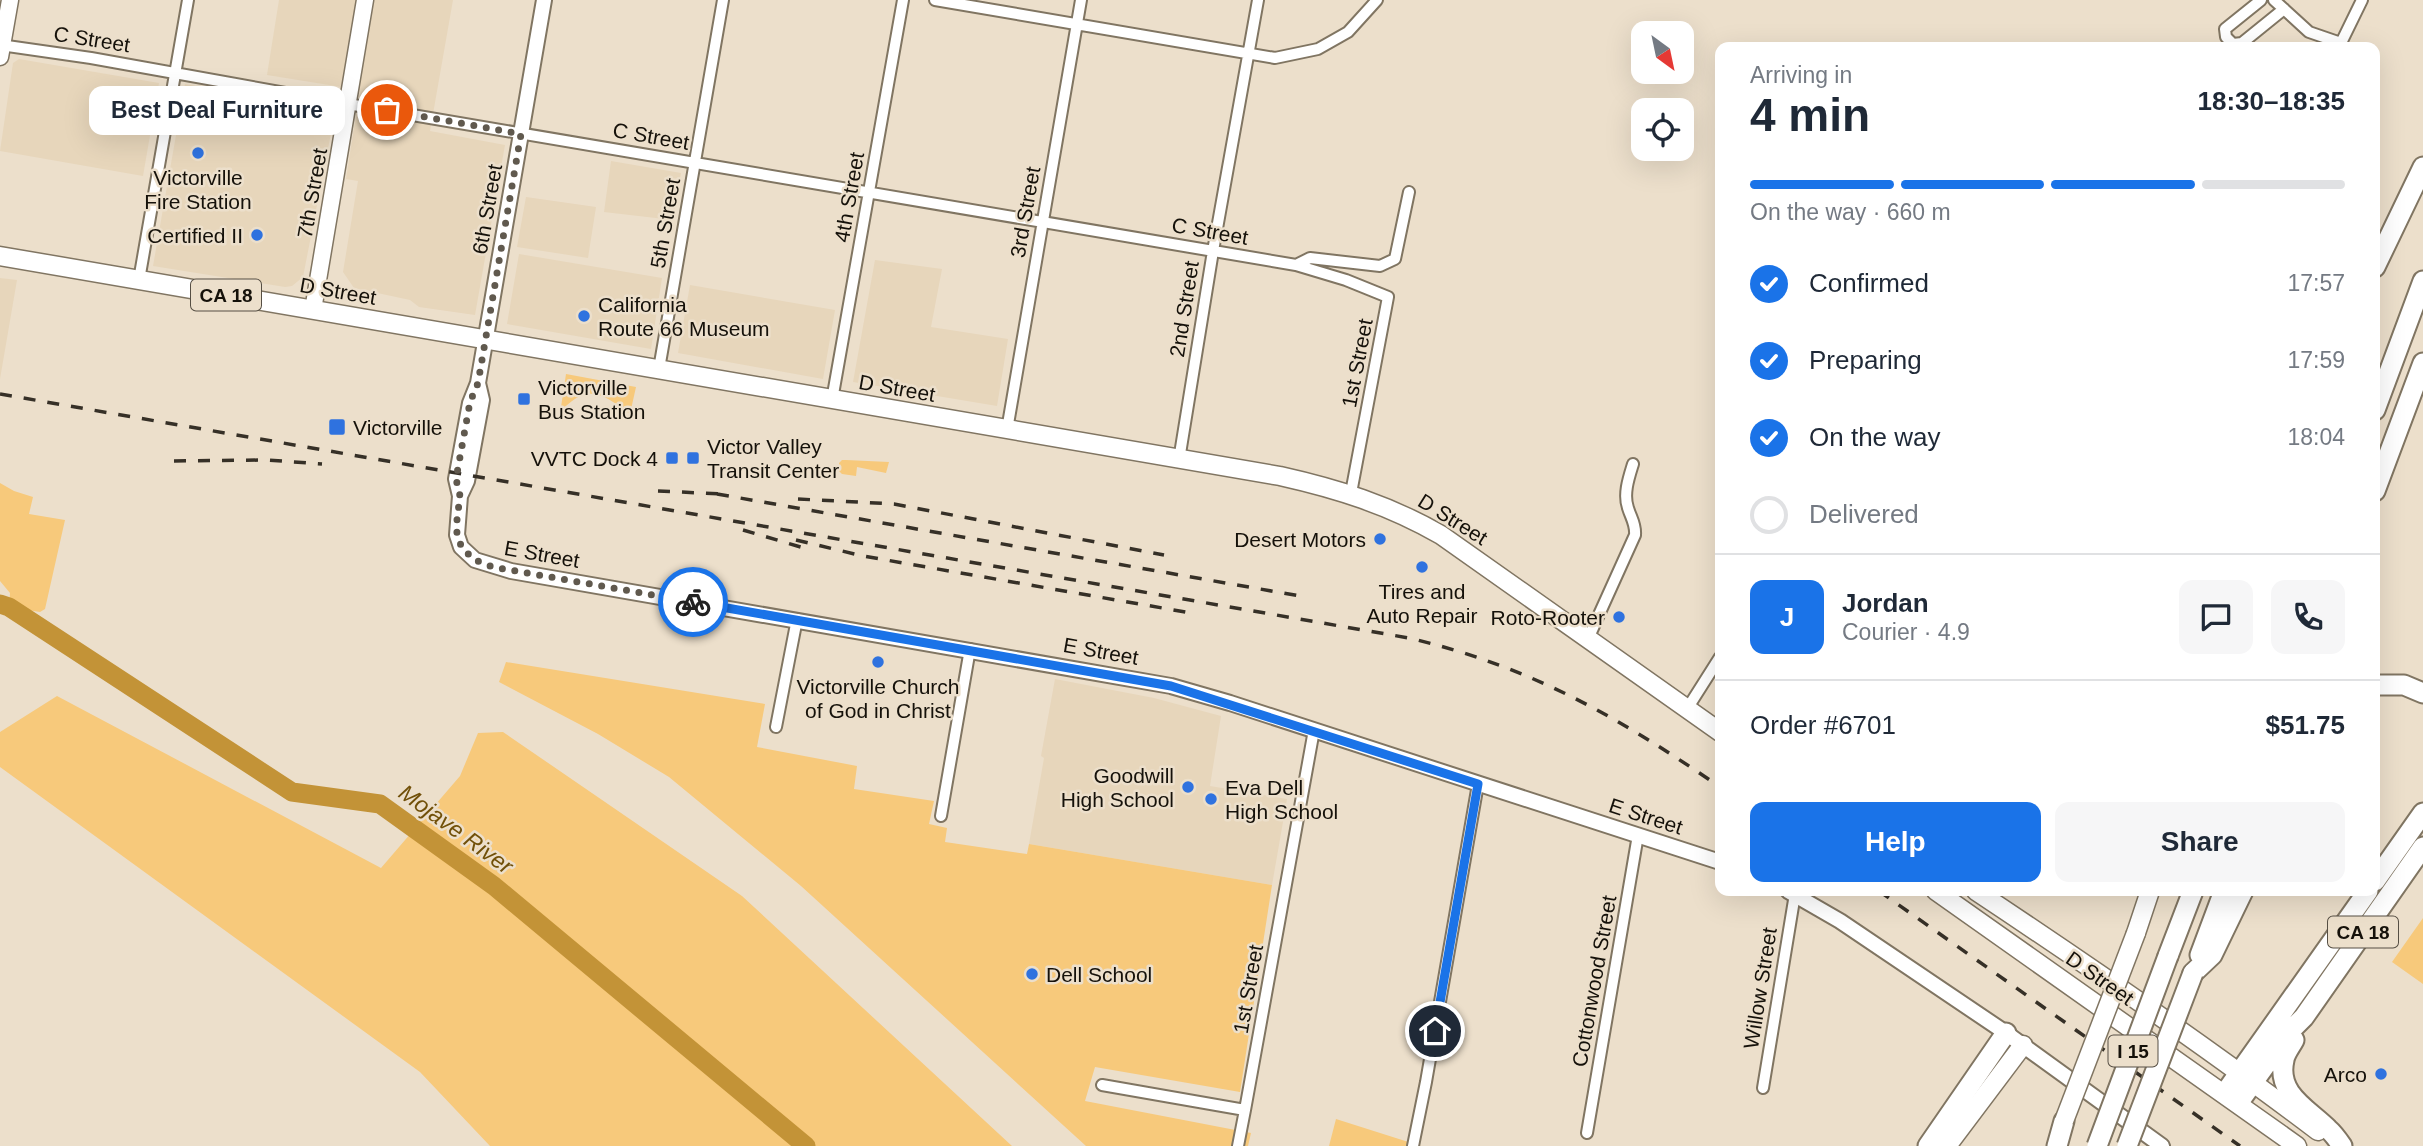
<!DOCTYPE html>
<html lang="en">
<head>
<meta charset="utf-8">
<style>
	:root { --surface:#fff; --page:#f6f6f7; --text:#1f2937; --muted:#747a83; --line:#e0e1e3; --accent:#1a73e8 }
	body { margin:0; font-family:Arial,sans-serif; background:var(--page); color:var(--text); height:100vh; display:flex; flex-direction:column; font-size:26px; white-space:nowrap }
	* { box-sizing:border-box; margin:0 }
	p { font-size:23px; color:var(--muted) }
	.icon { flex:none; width:38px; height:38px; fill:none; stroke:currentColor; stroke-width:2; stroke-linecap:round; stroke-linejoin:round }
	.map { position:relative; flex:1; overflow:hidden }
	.side { position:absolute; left:1715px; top:42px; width:665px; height:854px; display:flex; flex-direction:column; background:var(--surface); border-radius:14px; box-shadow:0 7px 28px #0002 }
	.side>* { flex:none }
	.needle { width:46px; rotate:147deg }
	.buttons { position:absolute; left:1631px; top:21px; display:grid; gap:14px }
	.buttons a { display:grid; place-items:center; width:63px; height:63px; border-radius:14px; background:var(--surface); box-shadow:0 7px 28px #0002; font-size:35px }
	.pin { position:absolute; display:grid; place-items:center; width:60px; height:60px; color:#fff; margin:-30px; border:4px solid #fff; border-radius:50%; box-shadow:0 2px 7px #0007 }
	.courier { position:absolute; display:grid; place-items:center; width:70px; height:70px; margin:-35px; border:5px solid #1a73e8; border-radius:50%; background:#fff; color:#222; box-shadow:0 2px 9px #0007 }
	.bubble { position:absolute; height:49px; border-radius:14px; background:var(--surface); box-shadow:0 7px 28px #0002; font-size:23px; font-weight:700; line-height:49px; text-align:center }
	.head em { font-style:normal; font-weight:700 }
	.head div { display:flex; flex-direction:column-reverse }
	.head { display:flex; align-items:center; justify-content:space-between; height:119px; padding:0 35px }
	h1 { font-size:46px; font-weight:700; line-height:52px }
	.bar { display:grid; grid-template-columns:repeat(4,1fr); gap:10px 7px; align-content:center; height:84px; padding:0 35px }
	.bar i { height:9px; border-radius:5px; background:var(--line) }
	.bar .current { background:var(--accent) }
	.bar p { grid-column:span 4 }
	.line { display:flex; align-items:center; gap:18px; padding:0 35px; border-top:2px solid var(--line) }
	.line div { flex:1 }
	.round { display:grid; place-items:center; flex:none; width:74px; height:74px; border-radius:14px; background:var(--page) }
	ol { padding:0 35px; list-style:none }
	li { display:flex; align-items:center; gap:21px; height:77px }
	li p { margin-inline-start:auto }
	li .icon { padding:7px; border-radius:50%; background:var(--accent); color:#fff; stroke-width:4 }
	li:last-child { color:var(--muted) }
	li i { width:38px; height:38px; border:4px solid var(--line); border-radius:50% }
	.cta { display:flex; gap:14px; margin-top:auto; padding:14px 35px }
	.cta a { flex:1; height:80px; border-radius:14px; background:var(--accent); color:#fff; font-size:28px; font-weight:700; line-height:80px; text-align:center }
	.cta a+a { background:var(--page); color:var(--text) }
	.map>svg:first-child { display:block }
	.built { fill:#e7d6bb }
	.green { fill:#f7c97b }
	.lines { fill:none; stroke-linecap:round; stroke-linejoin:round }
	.river { stroke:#c39337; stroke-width:19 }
	.minor-casing { stroke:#807562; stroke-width:14 }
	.tertiary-casing { stroke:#807562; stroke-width:18 }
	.secondary-casing { stroke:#807562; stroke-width:19 }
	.primary-casing { stroke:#807562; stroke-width:21 }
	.motorway-casing { stroke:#807562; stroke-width:23 }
	.minor { stroke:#fff; stroke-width:10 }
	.tertiary { stroke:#fff; stroke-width:14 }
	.secondary { stroke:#fff; stroke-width:16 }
	.primary { stroke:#fff; stroke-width:18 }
	.motorway { stroke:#fff; stroke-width:19 }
	.rail { stroke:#363027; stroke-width:3.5; stroke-dasharray:12 12; stroke-linecap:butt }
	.primary-bridge-casing { stroke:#807562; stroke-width:21; stroke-linecap:butt }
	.motorway-bridge-casing { stroke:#807562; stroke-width:23; stroke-linecap:butt }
	.primary-bridge { stroke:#fff; stroke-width:18 }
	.motorway-bridge { stroke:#fff; stroke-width:19 }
	.done { stroke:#60594e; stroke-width:7; stroke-dasharray:0 12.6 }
	.route { stroke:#1a73e8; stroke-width:9 }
	.poi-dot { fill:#2f72df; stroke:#ecdfcb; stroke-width:2.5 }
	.labels { text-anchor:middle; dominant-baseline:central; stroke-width:5; stroke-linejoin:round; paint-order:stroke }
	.shield { fill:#ecdfcb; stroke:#564f44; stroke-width:2 }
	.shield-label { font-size:19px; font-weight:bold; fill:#15110a }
	.street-label { font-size:21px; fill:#15110a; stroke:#ecdfcb }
	.poi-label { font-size:21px; fill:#15110a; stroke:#ecdfcb; text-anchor:end }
	.water-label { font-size:23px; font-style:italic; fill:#715009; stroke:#ecdfcb }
</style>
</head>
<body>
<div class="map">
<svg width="2423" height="1146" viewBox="0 0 2423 1146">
	<rect width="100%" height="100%" fill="#ecdfcb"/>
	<!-- built -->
	<path class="built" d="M 279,0 L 453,0 L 430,131 L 505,145 L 475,315 L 419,307 L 410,300 L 354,288 L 343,272 L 358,181 L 346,179 L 360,90 L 267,75 Z
		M 19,59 L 159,83 L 143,176 L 0,151 L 13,63 Z
		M 185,84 L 332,111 L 334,118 L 303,277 L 292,286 L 285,287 L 153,266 Z
		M 611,161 L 681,173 L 673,220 L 604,212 Z
		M 526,197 L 596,207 L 588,258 L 517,247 Z
		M 519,254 L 662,278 L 651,349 L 507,324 Z
		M 875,260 L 942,269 L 931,327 L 1008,339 L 997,406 L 853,382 Z
		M 0,278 L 17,280 L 0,379 Z
		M 690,285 L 835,310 L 823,379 L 678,353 Z
		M 1055,679 L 1154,698 L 1221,716 L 1210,786 L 1287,799 L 1272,885 L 1029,844 L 1044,758 L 1041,756 Z"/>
	<!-- green -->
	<path class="green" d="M 566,374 L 636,387 L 630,414 C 605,396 590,382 564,408 L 561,407 Z
		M 842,460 L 846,460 L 889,462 L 886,473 L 857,467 L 856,476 L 842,474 L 839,471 L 839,463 Z
		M 0,483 L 14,491 L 33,497 L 29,514 L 65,520 L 45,609 L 40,612 L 9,607 L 10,593 L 0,581 Z
		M 506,662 L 765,704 L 757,747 L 857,766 L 854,789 L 934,801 L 929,824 L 947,828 L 945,842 L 1027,854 L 1029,844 L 1272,885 L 1240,1092 L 1095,1067 L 1085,1101 L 1251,1133 L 1248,1146 L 1086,1146 L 801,886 L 669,777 L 598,734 L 499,682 Z
		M 57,696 L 381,868 L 460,776 L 478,733 L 503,732 L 742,896 L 1012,1146 L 490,1146 L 420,1072 L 0,767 L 0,732 Z
		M 2423,918 L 2423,984 L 2392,962 Z
		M 1336,1119 L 1421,1146 L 1329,1146 Z"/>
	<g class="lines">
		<!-- river -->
		<path class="river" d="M 0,604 L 9,607 L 292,792 L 380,804 L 494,886 L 806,1146"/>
		<!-- minor casing -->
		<g class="minor-casing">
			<path id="minor" d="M 935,0 L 1275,58 L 1318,49 L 1348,32 L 1377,0
				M 2261,0 L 2225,29 L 2226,37 L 2233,44 L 2242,43 L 2284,9
				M 2274,0 L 2309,32 L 2341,43 L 2362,0
				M 0,45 L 91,58 L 330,101 L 1296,265 L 1346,280 L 1388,297 L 1351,493
				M 1296,265 L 1310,258 L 1380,266 L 1395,259 L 1409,192
				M 139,280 L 188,0
				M 659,369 L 723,0
				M 832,400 L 903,0
				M 1007,430 L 1081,0
				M 1179,460 L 1213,251 L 1258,0
				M 1588,639 L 1635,535 C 1636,524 1631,518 1628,508 C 1623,494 1629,477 1633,464
				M 1687,709 L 1720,657
				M 776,727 L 797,619
				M 941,816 L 970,649
				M 1102,1085 L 1245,1110 L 1314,730
				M 1763,1088 L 1795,894
				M 1587,1133 L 1638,835
				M 1238,1146 L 1245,1110
				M 1413,1146 L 1426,1082 L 1478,784"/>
		</g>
		<!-- tertiary casing -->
		<g class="tertiary-casing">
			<path id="tertiary" d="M 478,383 L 482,400 L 467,481 L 460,496 L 457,535 L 461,547 L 475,560 L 511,571 L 1171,686 L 1230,703 L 1720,862
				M 460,496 L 456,479 L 470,403 L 478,383 L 544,0
				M 1788,891 L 1840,921 L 2006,1033 L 2162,1146"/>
		</g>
		<!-- secondary casing -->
		<g class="secondary-casing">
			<path id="secondary" d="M 0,57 L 10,0
				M 313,310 L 365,0"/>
		</g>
		<!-- primary casing -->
		<g class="primary-casing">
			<path id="primary" d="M 0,256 L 1280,476 C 1338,489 1389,505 1441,535 L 1720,732
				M 1936,891 L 2297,1146
				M 1976,891 C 2092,968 2207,1047 2318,1131
				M 2136,933 L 2150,891
				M 1947,1146 L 2023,1045"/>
		</g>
		<!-- motorway casing -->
		<g class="motorway-casing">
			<path id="motorway" d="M 2375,267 L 2423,167
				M 2375,410 L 2423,281
				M 2375,491 L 2423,363
				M 2375,685 L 2404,685 L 2423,693
				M 2375,881 L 2423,813
				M 2200,955 L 2224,891
				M 2168,956 L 2193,891
				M 2193,973 L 2212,955 L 2243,891
				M 2294,1040 C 2291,1046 2285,1053 2284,1060 C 2276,1094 2308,1109 2328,1129 C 2334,1134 2338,1140 2342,1146
				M 2225,1093 L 2368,891
				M 2239,1102 L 2290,1031 L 2304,1017 L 2423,847
				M 1928,1146 L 2006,1033
				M 2057,1146 L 2064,1121"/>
		</g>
		<!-- minor -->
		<use href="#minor" class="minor"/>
		<!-- tertiary -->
		<use href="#tertiary" class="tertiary"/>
		<!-- secondary -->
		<use href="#secondary" class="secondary"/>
		<!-- primary -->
		<use href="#primary" class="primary"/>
		<!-- motorway -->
		<use href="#motorway" class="motorway"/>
		<!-- rail -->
		<path class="rail" d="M 0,394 L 1409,638 C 1532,667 1618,717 1720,787
			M 174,461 L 267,460 L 322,464
			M 658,491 L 724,494
			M 717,494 L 1300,596
			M 798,499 L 894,504 L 1164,555
			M 743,530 L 804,548
			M 796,540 L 863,556 L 1191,613
			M 1879,891 L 2240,1146"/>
		<!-- primary-bridge casing -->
		<g class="primary-bridge-casing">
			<path id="primary-bridge" d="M 2064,1121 L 2136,933"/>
		</g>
		<!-- motorway-bridge casing -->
		<g class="motorway-bridge-casing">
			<path id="motorway-bridge" d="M 2097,1146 L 2168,956
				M 2127,1146 L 2193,973"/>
		</g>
		<!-- primary-bridge -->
		<use href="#primary-bridge" class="primary-bridge"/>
		<!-- motorway-bridge -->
		<use href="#motorway-bridge" class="motorway-bridge"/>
	</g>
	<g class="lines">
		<!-- done -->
		<path class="done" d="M 387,110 L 521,134 L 478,383 L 470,402 L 456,479 L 460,496 L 456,528 L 459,542 L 466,552 L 475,560 L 493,567 L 693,602"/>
		<!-- route -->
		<path class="route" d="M 693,602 L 1171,686 L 1478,784 L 1435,1031"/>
	</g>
	<!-- markers -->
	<g class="poi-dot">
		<circle cx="198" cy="153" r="7"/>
		<circle cx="257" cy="235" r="7"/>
		<circle cx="584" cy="316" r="7"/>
		<rect x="517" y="392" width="14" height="14" rx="3.5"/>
		<rect x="328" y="418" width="18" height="18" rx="3.5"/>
		<rect x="665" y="451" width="14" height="14" rx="3.5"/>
		<rect x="686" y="451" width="14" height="14" rx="3.5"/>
		<circle cx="1380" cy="539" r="7"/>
		<circle cx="1422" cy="567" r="7"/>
		<circle cx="1619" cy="617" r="7"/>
		<circle cx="878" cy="662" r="7"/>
		<circle cx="1188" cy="787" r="7"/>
		<circle cx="1211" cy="799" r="7"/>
		<circle cx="1032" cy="974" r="7"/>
		<circle cx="2381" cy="1074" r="7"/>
	</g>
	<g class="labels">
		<!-- shield labels -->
		<g class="shield">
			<rect x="191" y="279.5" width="70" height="31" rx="5"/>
			<rect x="2328" y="916.5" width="70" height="31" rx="5"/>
			<rect x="2108.5" y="1035.5" width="49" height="31" rx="5"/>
		</g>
		<g class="shield-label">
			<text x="226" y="295">CA 18</text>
			<text x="2363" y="932">CA 18</text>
			<text x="2133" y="1051">I 15</text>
		</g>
		<!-- street labels -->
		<g class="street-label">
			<text transform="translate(92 39) rotate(9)">C Street</text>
			<text transform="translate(651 136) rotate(10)">C Street</text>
			<text transform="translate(312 193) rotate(-80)">7th Street</text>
			<text transform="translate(849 197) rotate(-80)">4th Street</text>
			<text transform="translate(487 209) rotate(-80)">6th Street</text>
			<text transform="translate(1025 212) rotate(-80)">3rd Street</text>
			<text transform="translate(665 223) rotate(-80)">5th Street</text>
			<text transform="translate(1210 231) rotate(10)">C Street</text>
			<text transform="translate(338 291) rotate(10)">D Street</text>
			<text transform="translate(1184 309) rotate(-81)">2nd Street</text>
			<text transform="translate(1357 363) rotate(-79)">1st Street</text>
			<text transform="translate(897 388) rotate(10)">D Street</text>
			<text transform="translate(1453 519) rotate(32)">D Street</text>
			<text transform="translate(542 554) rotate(10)">E Street</text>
			<text transform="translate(1101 651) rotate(10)">E Street</text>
			<text transform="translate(1646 816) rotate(18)">E Street</text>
			<text transform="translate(2100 978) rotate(35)">D Street</text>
			<text transform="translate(1594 981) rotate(-80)">Cottonwood Street</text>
			<text transform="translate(1760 988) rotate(-81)">Willow Street</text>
			<text transform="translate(1248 989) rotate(-80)">1st Street</text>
		</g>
		<!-- poi labels -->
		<g class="poi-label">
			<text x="198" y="177" text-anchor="middle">Victorville<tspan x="198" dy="24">Fire Station</tspan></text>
			<text x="243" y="235">Certified II</text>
			<text x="598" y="304" text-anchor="start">California<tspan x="598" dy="24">Route 66 Museum</tspan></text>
			<text x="538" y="387" text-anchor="start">Victorville<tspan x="538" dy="24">Bus Station</tspan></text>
			<text x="353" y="427" text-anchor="start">Victorville</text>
			<text x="707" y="446" text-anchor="start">Victor Valley<tspan x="707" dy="24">Transit Center</tspan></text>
			<text x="658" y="458">VVTC Dock 4</text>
			<text x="1366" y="539">Desert Motors</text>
			<text x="1422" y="591" text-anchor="middle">Tires and<tspan x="1422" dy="24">Auto Repair</tspan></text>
			<text x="1605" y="617">Roto-Rooter</text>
			<text x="878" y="686" text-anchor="middle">Victorville Church<tspan x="878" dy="24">of God in Christ</tspan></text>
			<text x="1174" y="775">Goodwill<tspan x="1174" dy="24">High School</tspan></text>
			<text x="1225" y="787" text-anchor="start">Eva Dell<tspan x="1225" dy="24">High School</tspan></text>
			<text x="1046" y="974" text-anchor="start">Dell School</text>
			<text x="2367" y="1074">Arco</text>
		</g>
		<!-- water labels -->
		<g class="water-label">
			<text transform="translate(456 829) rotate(36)">Mojave River</text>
		</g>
	</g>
</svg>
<div class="buttons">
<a><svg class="needle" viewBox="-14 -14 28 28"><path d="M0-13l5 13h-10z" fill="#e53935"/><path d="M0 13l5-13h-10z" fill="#747a83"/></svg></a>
<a><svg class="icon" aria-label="locate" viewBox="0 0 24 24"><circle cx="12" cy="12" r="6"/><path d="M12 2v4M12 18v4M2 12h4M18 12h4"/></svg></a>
</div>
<div class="pin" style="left:387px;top:110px;background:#ea580c"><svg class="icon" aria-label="bag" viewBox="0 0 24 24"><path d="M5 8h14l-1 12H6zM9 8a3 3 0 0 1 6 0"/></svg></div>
<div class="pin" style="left:1435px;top:1031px;background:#1f2937"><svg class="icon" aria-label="home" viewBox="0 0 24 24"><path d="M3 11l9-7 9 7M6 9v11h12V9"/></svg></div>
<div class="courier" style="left:693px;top:602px"><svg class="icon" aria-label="bike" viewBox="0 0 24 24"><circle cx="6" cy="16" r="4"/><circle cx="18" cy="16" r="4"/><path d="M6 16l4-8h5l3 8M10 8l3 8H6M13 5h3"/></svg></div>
<div class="bubble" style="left:89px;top:86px;width:256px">Best Deal Furniture</div>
<section class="side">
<div class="head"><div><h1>4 min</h1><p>Arriving in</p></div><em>18:30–18:35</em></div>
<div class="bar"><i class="current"></i><i class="current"></i><i class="current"></i><i></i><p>On the way · 660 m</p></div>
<ol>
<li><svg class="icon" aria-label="check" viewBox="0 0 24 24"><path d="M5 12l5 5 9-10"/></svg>Confirmed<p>17:57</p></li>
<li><svg class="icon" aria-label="check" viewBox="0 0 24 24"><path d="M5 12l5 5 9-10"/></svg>Preparing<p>17:59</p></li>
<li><svg class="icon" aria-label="check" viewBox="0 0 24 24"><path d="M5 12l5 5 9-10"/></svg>On the way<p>18:04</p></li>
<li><i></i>Delivered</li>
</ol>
<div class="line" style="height:126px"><b class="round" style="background:var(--accent);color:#fff">J</b><div><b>Jordan</b><p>Courier · 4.9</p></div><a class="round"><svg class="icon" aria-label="chat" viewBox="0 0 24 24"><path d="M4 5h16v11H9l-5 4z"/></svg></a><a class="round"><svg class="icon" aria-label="phone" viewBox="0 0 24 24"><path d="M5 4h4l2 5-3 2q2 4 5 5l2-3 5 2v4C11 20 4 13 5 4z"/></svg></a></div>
<div class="line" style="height:91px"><div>Order #6701</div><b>$51.75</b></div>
<div class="cta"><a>Help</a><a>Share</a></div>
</section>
</div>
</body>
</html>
